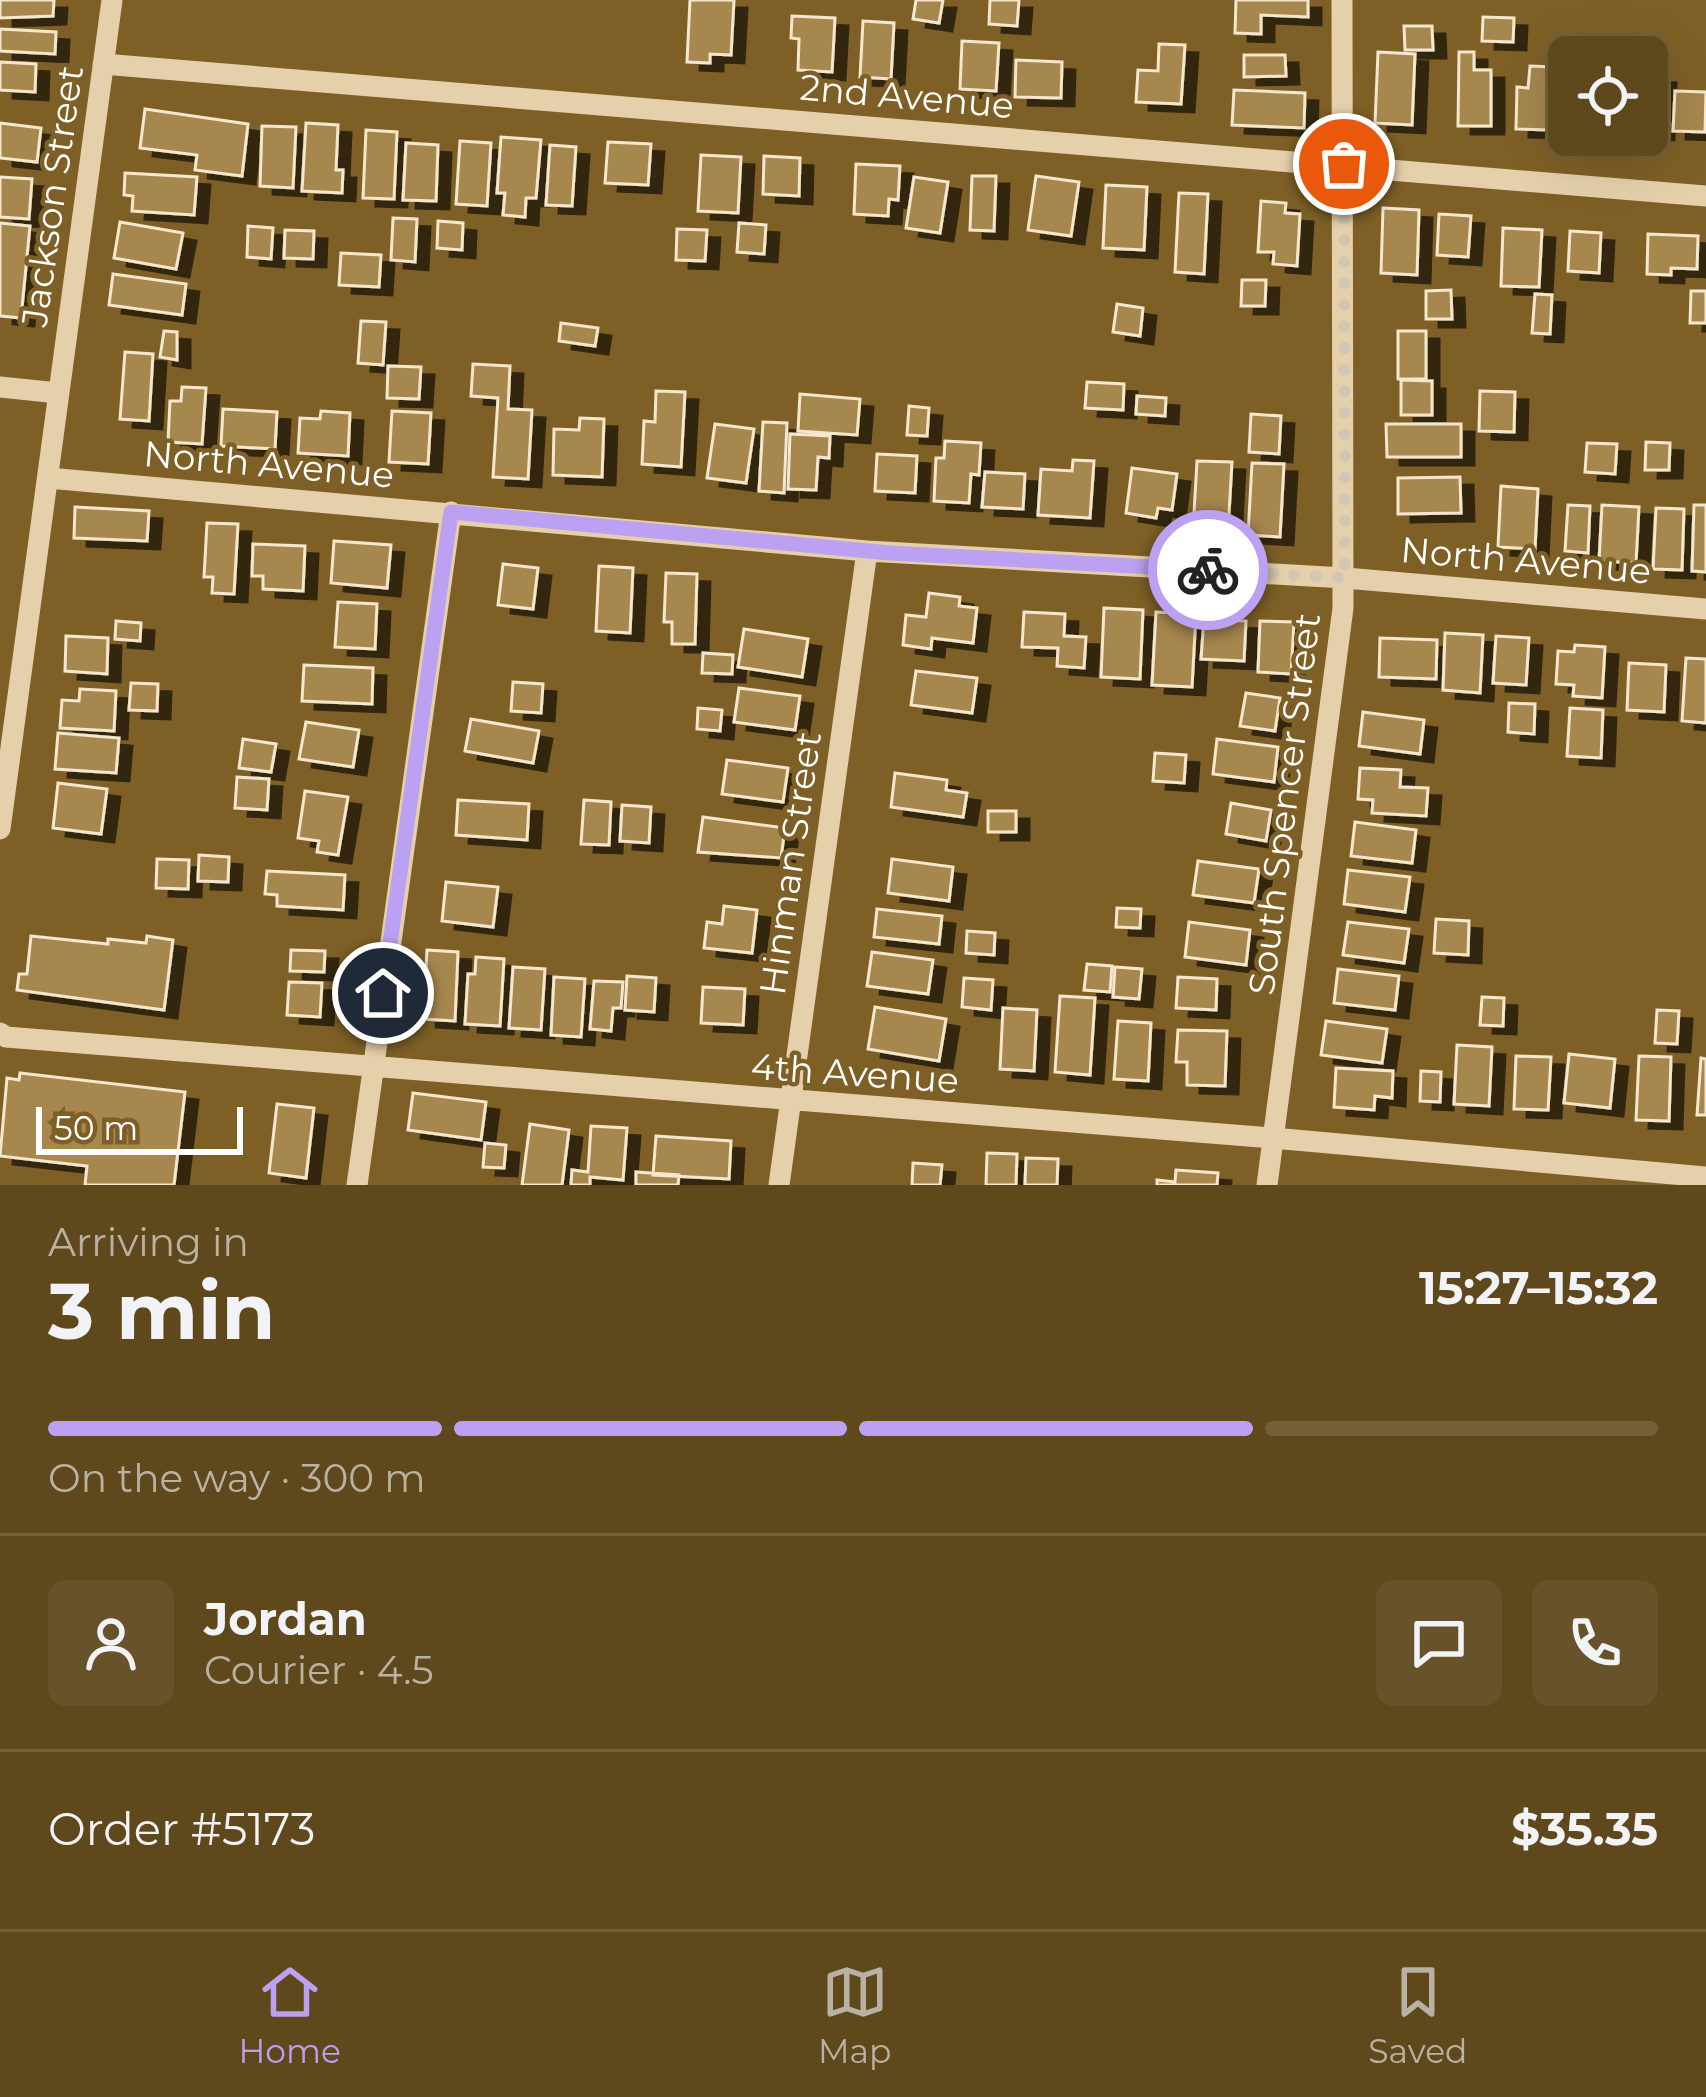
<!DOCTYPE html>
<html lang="en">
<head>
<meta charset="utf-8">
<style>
	:root { --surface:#5e481c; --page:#675229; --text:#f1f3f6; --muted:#b9b2a3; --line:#73603b; --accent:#bca0f2 }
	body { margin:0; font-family:Montserrat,sans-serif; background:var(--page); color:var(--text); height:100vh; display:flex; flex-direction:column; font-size:45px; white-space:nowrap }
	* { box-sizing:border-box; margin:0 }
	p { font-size:39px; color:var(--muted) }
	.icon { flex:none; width:66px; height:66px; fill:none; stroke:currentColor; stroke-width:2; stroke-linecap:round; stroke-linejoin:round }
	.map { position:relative; height:1185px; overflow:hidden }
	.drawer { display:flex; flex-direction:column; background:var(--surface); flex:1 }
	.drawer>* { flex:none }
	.tools { position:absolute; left:1548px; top:36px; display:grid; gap:24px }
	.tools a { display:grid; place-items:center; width:120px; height:120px; border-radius:18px; background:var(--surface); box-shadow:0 12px 48px #0002,0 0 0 3px var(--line); font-size:60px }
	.scale { position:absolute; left:36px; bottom:30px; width:207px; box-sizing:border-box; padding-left:12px; border:6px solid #fff; border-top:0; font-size:33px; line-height:42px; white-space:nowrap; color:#fff; -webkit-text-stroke:9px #7e6026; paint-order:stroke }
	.pin { position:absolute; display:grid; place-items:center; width:102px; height:102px; color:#fff; margin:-51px; border:6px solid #fff; border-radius:50%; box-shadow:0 3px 12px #0007 }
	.courier { position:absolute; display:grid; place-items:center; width:120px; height:120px; margin:-60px; border:9px solid #bca0f2; border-radius:50%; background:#fff; color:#222; box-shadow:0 3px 15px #0007 }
	.headline em { font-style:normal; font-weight:700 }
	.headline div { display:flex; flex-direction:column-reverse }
	.headline { display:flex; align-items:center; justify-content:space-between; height:204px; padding:0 48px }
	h1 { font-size:78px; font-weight:700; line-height:90px }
	.bar { display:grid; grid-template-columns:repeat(4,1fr); gap:18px 12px; align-content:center; height:144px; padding:0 48px }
	.bar i { height:15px; border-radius:9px; background:var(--line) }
	.bar .current { background:var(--accent) }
	.bar p { grid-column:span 4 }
	.line { display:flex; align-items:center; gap:30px; padding:0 48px; border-top:3px solid var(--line) }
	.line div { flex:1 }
	.round { display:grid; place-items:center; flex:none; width:126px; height:126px; border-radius:18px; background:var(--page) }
	.menu { display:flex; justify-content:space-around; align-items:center; height:168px; border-top:3px solid var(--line); background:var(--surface); font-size:33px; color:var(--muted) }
	.menu a { display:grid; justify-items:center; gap:6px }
	.menu .current { color:var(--accent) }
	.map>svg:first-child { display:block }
	.building { fill:#a6874e; stroke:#f4e7ce; stroke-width:3; filter:url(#shadow) }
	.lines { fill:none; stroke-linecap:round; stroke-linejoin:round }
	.minor { stroke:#e5d0ab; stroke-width:21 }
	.done { stroke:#d2c7b3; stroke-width:12; stroke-dasharray:0 21.6 }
	.route { stroke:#bca0f2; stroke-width:15 }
	.labels { text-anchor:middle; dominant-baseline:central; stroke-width:9; stroke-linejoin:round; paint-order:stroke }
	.street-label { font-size:36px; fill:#fff; stroke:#7e6026 }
</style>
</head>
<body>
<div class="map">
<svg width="1706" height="1185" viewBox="0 0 1706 1185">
	<defs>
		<filter id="shadow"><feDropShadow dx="13" dy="8" stdDeviation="0" flood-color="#0009"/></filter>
	</defs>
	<rect width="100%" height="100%" fill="#7e6026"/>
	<!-- building -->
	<path class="building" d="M 0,0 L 54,0 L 53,16 L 0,18 Z
		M 690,0 L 734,0 L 731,55 L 710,54 L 710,63 L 687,62 Z
		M 916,0 L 943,0 L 939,23 L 913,19 Z
		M 990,0 L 1019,0 L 1017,26 L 989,24 Z
		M 1236,0 L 1308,0 L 1308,17 L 1261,15 L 1261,34 L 1235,33 Z
		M 792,16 L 835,18 L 832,72 L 798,70 L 799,39 L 791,38 Z
		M 1483,17 L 1514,18 L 1513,42 L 1482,41 Z
		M 863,21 L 894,23 L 891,79 L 860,77 Z
		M 1404,26 L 1432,26 L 1433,50 L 1405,50 Z
		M 0,29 L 56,32 L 55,54 L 0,51 Z
		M 962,41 L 999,43 L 996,91 L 960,89 Z
		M 1159,44 L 1185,45 L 1181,104 L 1136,102 L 1138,70 L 1158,71 Z
		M 1378,52 L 1415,54 L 1412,125 L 1375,123 Z
		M 1459,52 L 1474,52 L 1474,70 L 1491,70 L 1491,126 L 1458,126 Z
		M 1244,55 L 1285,55 L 1286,76 L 1244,77 Z
		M 1016,60 L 1062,62 L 1061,98 L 1015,97 Z
		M 0,62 L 36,64 L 35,92 L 0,90 Z
		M 1530,66 L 1553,67 L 1551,130 L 1516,129 L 1517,87 L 1528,88 Z
		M 1647,74 L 1663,75 L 1661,132 L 1647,131 Z
		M 1234,90 L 1305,93 L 1304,128 L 1232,125 Z
		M 1675,91 L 1706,92 L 1705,132 L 1673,131 Z
		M 145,109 L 248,124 L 242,176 L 195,170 L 197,155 L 140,148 Z
		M 0,123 L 41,128 L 37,162 L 0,158 Z
		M 306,123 L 338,125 L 336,170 L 343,170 L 342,193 L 302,191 Z
		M 262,126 L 296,127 L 293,188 L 260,186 Z
		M 366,130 L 397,132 L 394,199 L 363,198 Z
		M 501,137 L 541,140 L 536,198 L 526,198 L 525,217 L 503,215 L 505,193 L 497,193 Z
		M 460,141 L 491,143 L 487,206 L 456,204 Z
		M 608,142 L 651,144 L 648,185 L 605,183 Z
		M 406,143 L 438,145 L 436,201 L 403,200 Z
		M 550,145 L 576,147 L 572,206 L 546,205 Z
		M 701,155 L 741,157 L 738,213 L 698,211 Z
		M 764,156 L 800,158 L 799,196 L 763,194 Z
		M 856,164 L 900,166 L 898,200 L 889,199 L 888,216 L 854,214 Z
		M 125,173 L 197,177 L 194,215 L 132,211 L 133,196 L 124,195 Z
		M 972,176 L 996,176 L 994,231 L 970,230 Z
		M 1036,176 L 1079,182 L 1071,236 L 1028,230 Z
		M 0,177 L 32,179 L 29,219 L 0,217 Z
		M 914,177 L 948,182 L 940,233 L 906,228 Z
		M 1106,185 L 1147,187 L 1144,250 L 1103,248 Z
		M 1179,193 L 1208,194 L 1204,274 L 1175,272 Z
		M 1261,201 L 1286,203 L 1285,213 L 1300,214 L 1297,266 L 1273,264 L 1274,252 L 1258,252 Z
		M 1383,208 L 1419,210 L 1417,275 L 1381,273 Z
		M 1439,214 L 1471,216 L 1468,257 L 1437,255 Z
		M 393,218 L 417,219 L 415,262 L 391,260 Z
		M 438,221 L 463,223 L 462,250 L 437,248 Z
		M 120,222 L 183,233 L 176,269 L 114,258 Z
		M 0,223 L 30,226 L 21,318 L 0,316 Z
		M 739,223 L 766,225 L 764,254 L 737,252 Z
		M 248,226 L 273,228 L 271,259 L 247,257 Z
		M 1503,228 L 1542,230 L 1539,287 L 1501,286 Z
		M 677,229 L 707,230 L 705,261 L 676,260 Z
		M 285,230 L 314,231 L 313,259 L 284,258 Z
		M 1570,231 L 1601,233 L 1599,273 L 1568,271 Z
		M 1648,234 L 1698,236 L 1697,269 L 1671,268 L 1671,275 L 1647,274 Z
		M 341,253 L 381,255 L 379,287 L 339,285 Z
		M 113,274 L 186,284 L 182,315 L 109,305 Z
		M 1242,280 L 1266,280 L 1265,306 L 1241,306 Z
		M 1451,290 L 1452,319 L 1426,319 L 1426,291 Z
		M 1691,291 L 1706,291 L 1706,323 L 1690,323 Z
		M 1535,294 L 1552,295 L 1550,334 L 1532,333 Z
		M 1117,304 L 1143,308 L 1140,336 L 1113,332 Z
		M 361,321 L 386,322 L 383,365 L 358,363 Z
		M 561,323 L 598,328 L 595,346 L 559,341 Z
		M 164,331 L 177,332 L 177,360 L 160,357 Z
		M 1398,331 L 1426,331 L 1426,379 L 1398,379 Z
		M 125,352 L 153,354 L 149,421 L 120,419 Z
		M 473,364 L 510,366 L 508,409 L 532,410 L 528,479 L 493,477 L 498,398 L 471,396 Z
		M 388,366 L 421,367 L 419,399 L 387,398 Z
		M 1401,380 L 1432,381 L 1432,415 L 1401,415 Z
		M 1087,382 L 1124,384 L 1123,410 L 1085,408 Z
		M 182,387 L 206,388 L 202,444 L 168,442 L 170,401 L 181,401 Z
		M 656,391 L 685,392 L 681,467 L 642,464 L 644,421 L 655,422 Z
		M 1480,391 L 1515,392 L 1514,432 L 1479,431 Z
		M 800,394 L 860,399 L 857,435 L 798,431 Z
		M 1137,396 L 1166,398 L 1165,416 L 1136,414 Z
		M 909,406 L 929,408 L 927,436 L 907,435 Z
		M 223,409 L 277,412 L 275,449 L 221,446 Z
		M 321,411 L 350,413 L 348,456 L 298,453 L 300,418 L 320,419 Z
		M 392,411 L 431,413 L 428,464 L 389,462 Z
		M 1251,414 L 1281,416 L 1279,454 L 1249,452 Z
		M 580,418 L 604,419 L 602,477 L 553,475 L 554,429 L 579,430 Z
		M 763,422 L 787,423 L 784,493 L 759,491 Z
		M 715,424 L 754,429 L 746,483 L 707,478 Z
		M 1386,424 L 1461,424 L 1461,457 L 1387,457 Z
		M 790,434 L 830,436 L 829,458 L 818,457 L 816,490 L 788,489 Z
		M 945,441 L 981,443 L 979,475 L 971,474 L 969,503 L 934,501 L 936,458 L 944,458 Z
		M 1646,442 L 1670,443 L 1669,470 L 1645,470 Z
		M 1587,443 L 1617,444 L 1615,474 L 1585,472 Z
		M 877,454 L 917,456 L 915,493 L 875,491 Z
		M 1073,460 L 1094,461 L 1090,518 L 1038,515 L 1041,469 L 1072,471 Z
		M 1197,461 L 1232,462 L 1228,531 L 1193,530 Z
		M 1252,463 L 1284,464 L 1280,537 L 1248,535 Z
		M 1132,468 L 1177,474 L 1172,510 L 1158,508 L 1156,518 L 1126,513 Z
		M 985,472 L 1025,474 L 1023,509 L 982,507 Z
		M 1460,477 L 1461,513 L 1398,514 L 1398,478 Z
		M 1501,486 L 1538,489 L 1535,549 L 1498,547 Z
		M 1568,505 L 1590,506 L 1588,553 L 1565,551 Z
		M 1602,505 L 1639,507 L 1636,563 L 1599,561 Z
		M 1694,505 L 1706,505 L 1706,572 L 1692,571 Z
		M 75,507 L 149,511 L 147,541 L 74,538 Z
		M 1656,508 L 1684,509 L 1682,570 L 1653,569 Z
		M 207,523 L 238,524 L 234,594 L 212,593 L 213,577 L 204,577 Z
		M 334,541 L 391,545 L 387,588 L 331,583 Z
		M 253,544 L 305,546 L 303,591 L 263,589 L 263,576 L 252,576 Z
		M 503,564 L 538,568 L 533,609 L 498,605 Z
		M 599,566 L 633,568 L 630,633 L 596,631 Z
		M 666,573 L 697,574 L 695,644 L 672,644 L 672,622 L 664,622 Z
		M 929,593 L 960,597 L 959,606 L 977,608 L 973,643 L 932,638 L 931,649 L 903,645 L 906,615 L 926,617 Z
		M 338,602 L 377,604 L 375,649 L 335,647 Z
		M 1104,608 L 1143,610 L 1140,679 L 1101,677 Z
		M 1024,612 L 1065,614 L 1064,636 L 1086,637 L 1084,668 L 1057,666 L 1058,648 L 1022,647 Z
		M 1156,612 L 1196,614 L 1192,687 L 1152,685 Z
		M 1204,619 L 1246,621 L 1244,661 L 1201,659 Z
		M 116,621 L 141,623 L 140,641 L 115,639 Z
		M 1260,621 L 1294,622 L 1291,674 L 1258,672 Z
		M 744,629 L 808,639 L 802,677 L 738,667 Z
		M 1445,633 L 1483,635 L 1480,693 L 1443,690 Z
		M 66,636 L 108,638 L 107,674 L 65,671 Z
		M 1496,636 L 1529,638 L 1526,685 L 1493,683 Z
		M 1380,638 L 1437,640 L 1436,679 L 1379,677 Z
		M 1575,645 L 1605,647 L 1602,698 L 1573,696 L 1574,685 L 1556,684 L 1558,651 L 1574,652 Z
		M 703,653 L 733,655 L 732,674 L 702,673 Z
		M 1686,658 L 1706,659 L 1706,723 L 1682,721 Z
		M 1629,663 L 1666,665 L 1664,712 L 1627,710 Z
		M 304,665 L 373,668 L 372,704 L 302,701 Z
		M 916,671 L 977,678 L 972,713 L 911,705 Z
		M 513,682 L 543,684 L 541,713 L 511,711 Z
		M 131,683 L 158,684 L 157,711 L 129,710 Z
		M 739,688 L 800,696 L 795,730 L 734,722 Z
		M 80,689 L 116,691 L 114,731 L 60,728 L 62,700 L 79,701 Z
		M 1246,693 L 1280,698 L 1275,731 L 1240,726 Z
		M 1509,703 L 1535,704 L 1534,734 L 1508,732 Z
		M 698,708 L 722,710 L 720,731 L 697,729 Z
		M 1570,708 L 1603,710 L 1601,758 L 1567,756 Z
		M 1363,712 L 1424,720 L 1420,754 L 1359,746 Z
		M 471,719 L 539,731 L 533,763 L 465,751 Z
		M 306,722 L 359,730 L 353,767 L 299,759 Z
		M 58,733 L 119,738 L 116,773 L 55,769 Z
		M 243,739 L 276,744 L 271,772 L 239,768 Z
		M 1217,739 L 1278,747 L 1274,782 L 1213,774 Z
		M 1155,753 L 1186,755 L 1184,783 L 1153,781 Z
		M 727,760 L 788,768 L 783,802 L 722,794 Z
		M 1360,768 L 1401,770 L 1400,787 L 1428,788 L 1426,816 L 1372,813 L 1373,800 L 1358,799 Z
		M 895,773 L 947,780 L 946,790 L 967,793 L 963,817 L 891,807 Z
		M 237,777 L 269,779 L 267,810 L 235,808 Z
		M 58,783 L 107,789 L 101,834 L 53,828 Z
		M 305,791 L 348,797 L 338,855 L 317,852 L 319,841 L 298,838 Z
		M 458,800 L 529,804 L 527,840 L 456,835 Z
		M 584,800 L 611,802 L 609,845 L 581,844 Z
		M 1231,803 L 1271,810 L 1266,841 L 1226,834 Z
		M 622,805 L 651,807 L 649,843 L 620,841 Z
		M 988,811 L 1016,811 L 1016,832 L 988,832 Z
		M 703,817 L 785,828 L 781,858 L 698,852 Z
		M 1355,822 L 1416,830 L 1412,863 L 1351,856 Z
		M 199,855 L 229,857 L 228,882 L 198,881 Z
		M 157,859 L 189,860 L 188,889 L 156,888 Z
		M 892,859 L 953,867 L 949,901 L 888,893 Z
		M 1198,861 L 1259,869 L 1254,903 L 1193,895 Z
		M 1348,870 L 1410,877 L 1405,912 L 1344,904 Z
		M 267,871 L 345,875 L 343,910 L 277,906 L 277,895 L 265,894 Z
		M 446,882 L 498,887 L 493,927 L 442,921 Z
		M 724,906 L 757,910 L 752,953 L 704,948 L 707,922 L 722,924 Z
		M 1117,908 L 1141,909 L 1140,928 L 1116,927 Z
		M 877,909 L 942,916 L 939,944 L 874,937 Z
		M 1436,919 L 1469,921 L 1468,955 L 1434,953 Z
		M 1189,922 L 1250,930 L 1246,965 L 1185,957 Z
		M 1348,922 L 1409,929 L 1404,963 L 1343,955 Z
		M 967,931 L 995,933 L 994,955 L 966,953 Z
		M 31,936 L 108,944 L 108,939 L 146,943 L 147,936 L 173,940 L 164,1010 L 17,990 L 19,974 L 27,974 Z
		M 291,950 L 325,951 L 324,972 L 290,971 Z
		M 427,950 L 458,952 L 455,1021 L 423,1019 Z
		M 872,952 L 933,960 L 928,994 L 867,986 Z
		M 476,957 L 504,959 L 500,1026 L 465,1024 L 468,974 L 475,974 Z
		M 1087,964 L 1112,966 L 1110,992 L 1084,990 Z
		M 513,967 L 545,969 L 541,1030 L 509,1028 Z
		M 1115,967 L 1142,969 L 1139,999 L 1113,997 Z
		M 1338,969 L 1399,976 L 1395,1010 L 1334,1003 Z
		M 627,976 L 656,978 L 654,1012 L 625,1010 Z
		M 554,977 L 585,979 L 581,1037 L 551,1035 Z
		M 1178,977 L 1217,979 L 1216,1010 L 1176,1008 Z
		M 964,978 L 993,980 L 991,1010 L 962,1007 Z
		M 594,981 L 623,982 L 621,1008 L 613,1008 L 611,1031 L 590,1029 Z
		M 289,982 L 322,983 L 320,1017 L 287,1015 Z
		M 703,987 L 745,989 L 743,1025 L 701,1023 Z
		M 1060,996 L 1095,998 L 1090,1075 L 1055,1072 Z
		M 1482,997 L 1504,998 L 1503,1026 L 1480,1025 Z
		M 875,1007 L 946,1019 L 939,1061 L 868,1049 Z
		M 1003,1008 L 1037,1010 L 1034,1071 L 1000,1069 Z
		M 1657,1010 L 1679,1011 L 1677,1044 L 1655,1043 Z
		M 1118,1021 L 1151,1023 L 1148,1081 L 1114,1079 Z
		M 1326,1021 L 1387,1029 L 1382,1063 L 1321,1055 Z
		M 1178,1030 L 1227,1031 L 1225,1086 L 1187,1085 L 1187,1062 L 1176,1062 Z
		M 1457,1045 L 1492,1047 L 1489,1106 L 1454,1104 Z
		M 1569,1054 L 1615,1059 L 1610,1108 L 1564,1103 Z
		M 1516,1056 L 1551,1057 L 1548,1110 L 1514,1109 Z
		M 1639,1056 L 1671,1057 L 1669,1121 L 1636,1120 Z
		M 1701,1058 L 1706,1059 L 1706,1115 L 1697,1115 Z
		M 1336,1068 L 1393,1071 L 1392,1098 L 1375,1096 L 1374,1110 L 1334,1107 Z
		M 1421,1071 L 1441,1072 L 1440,1102 L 1420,1101 Z
		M 20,1073 L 185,1092 L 174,1185 L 85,1185 L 87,1166 L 0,1156 L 7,1078 L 19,1080 Z
		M 413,1093 L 486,1102 L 481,1140 L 408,1130 Z
		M 277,1104 L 314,1108 L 306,1178 L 269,1173 Z
		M 530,1124 L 569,1130 L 562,1185 L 522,1185 Z
		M 591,1126 L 627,1128 L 623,1180 L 590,1177 L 590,1185 L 571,1185 L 572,1170 L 588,1172 Z
		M 656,1136 L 731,1141 L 729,1179 L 653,1175 Z
		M 485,1143 L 506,1145 L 504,1168 L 483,1167 Z
		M 987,1153 L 1017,1154 L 1016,1185 L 986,1185 Z
		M 1026,1158 L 1058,1159 L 1057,1185 L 1025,1185 Z
		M 913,1163 L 942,1165 L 940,1185 L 912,1185 Z
		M 1176,1170 L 1218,1173 L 1217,1185 L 1157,1185 L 1157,1180 L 1175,1182 Z
		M 636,1172 L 679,1175 L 678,1185 L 636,1185 Z"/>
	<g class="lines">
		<!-- minor -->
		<path class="minor" d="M 103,64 L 1706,196
			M 0,387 L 58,393
			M 48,478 L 867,551 L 1345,578 L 1706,609
			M 0,829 L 112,0
			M 0,1033 L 6,1037 L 1273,1138 L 1706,1177
			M 357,1185 L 451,512
			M 779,1185 L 867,551
			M 1267,1185 L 1343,608 L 1342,0"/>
	</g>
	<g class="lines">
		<!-- done -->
		<path class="done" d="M 1208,570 L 1345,578 L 1344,164"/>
		<!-- route -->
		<path class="route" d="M 383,993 L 451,512 L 890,553 L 1208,570"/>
	</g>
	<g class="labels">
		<!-- street labels -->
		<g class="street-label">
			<text transform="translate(907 96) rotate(5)">2nd Avenue</text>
			<text transform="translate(52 196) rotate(-82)">Jackson Street</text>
			<text transform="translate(269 464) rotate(5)">North Avenue</text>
			<text transform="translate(1526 560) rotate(5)">North Avenue</text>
			<text transform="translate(1284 804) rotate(-83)">South Spencer Street</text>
			<text transform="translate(790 863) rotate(-82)">Hinman Street</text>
			<text transform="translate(855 1073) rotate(4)">4th Avenue</text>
		</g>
	</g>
</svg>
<div class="tools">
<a><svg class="icon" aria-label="locate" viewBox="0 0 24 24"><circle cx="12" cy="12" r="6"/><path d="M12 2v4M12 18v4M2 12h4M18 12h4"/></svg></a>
</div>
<div class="scale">50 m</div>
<div class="pin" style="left:1344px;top:164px;background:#ea580c"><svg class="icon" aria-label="bag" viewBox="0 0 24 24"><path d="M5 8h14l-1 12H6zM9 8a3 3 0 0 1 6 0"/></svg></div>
<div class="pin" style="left:383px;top:993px;background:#1f2937"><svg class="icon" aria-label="home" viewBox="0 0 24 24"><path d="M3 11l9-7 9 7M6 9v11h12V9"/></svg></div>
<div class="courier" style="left:1208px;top:570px"><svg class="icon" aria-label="bike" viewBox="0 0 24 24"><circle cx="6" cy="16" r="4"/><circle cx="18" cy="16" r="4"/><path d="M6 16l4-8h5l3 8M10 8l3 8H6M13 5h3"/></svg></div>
</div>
<section class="drawer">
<div class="headline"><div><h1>3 min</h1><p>Arriving in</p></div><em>15:27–15:32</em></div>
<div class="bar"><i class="current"></i><i class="current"></i><i class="current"></i><i></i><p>On the way · 300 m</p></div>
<div class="line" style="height:216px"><a class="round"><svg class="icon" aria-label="person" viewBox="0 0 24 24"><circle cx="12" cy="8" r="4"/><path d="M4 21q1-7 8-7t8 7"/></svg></a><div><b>Jordan</b><p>Courier · 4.5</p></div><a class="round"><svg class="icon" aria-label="chat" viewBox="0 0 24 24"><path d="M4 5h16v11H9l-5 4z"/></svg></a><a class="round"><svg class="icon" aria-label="phone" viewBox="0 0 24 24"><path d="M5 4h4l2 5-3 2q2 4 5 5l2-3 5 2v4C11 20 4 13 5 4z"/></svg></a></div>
<div class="line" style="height:156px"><div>Order #5173</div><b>$35.35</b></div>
</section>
<nav class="menu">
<a class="current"><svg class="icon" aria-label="home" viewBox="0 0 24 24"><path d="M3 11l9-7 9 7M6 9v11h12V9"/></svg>Home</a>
<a><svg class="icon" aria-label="map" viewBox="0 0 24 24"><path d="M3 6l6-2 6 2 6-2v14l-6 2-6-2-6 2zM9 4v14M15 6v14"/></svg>Map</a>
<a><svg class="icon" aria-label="saved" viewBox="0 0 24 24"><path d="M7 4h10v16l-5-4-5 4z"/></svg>Saved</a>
</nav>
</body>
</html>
